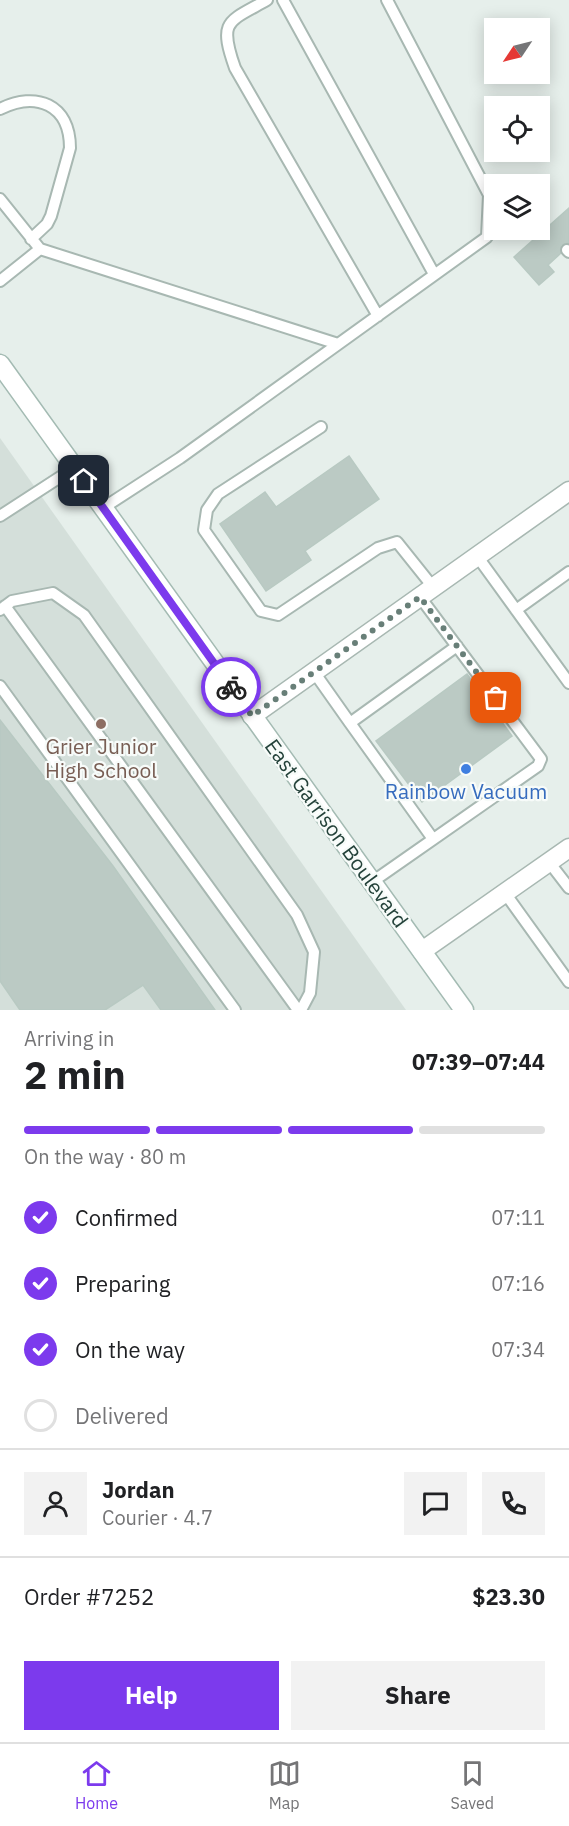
<!DOCTYPE html>
<html lang="en">
<head>
<meta charset="utf-8">
<style>
	:root { --surface:#fff; --page:#f2f2f2; --text:#202124; --muted:#757577; --line:#e0e0e0; --accent:#7c3aed }
	body { margin:0; font-family:"IBM Plex Sans",sans-serif; background:var(--page); color:var(--text); height:100vh; display:flex; flex-direction:column; font-size:22px; white-space:nowrap }
	* { box-sizing:border-box; margin:0 }
	p { font-size:20px; color:var(--muted) }
	.icon { flex:none; width:33px; height:33px; fill:none; stroke:currentColor; stroke-width:2; stroke-linecap:round; stroke-linejoin:round }
	.map { position:relative; height:1010px; overflow:hidden }
	.sheet { display:flex; flex-direction:column; background:var(--surface); flex:1 }
	.sheet>* { flex:none }
	.needle { width:39px; rotate:235deg }
	.controls { position:absolute; left:484px; top:18px; display:grid; gap:12px }
	.controls a { display:grid; place-items:center; width:66px; height:66px; border-radius:0px; background:var(--surface); box-shadow:0 3px 15px #0003; font-size:30px }
	.pin { position:absolute; display:grid; place-items:center; width:51px; height:51px; color:#fff; margin:-26px; border-radius:12px; box-shadow:0 3px 9px #0006 }
	.courier { position:absolute; display:grid; place-items:center; width:60px; height:60px; margin:-30px; border:4px solid #7c3aed; border-radius:50%; background:#fff; color:#222; box-shadow:0 2px 8px #0007 }
	.headline em { font-style:normal; font-weight:800 }
	.headline div { display:flex; flex-direction:column-reverse }
	.headline { display:flex; align-items:center; justify-content:space-between; height:102px; padding:0 24px }
	h1 { font-size:39px; font-weight:800; line-height:45px }
	.bar { display:grid; grid-template-columns:repeat(4,1fr); gap:9px 6px; align-content:center; height:72px; padding:0 24px }
	.bar i { height:8px; border-radius:4px; background:var(--line) }
	.bar .current { background:var(--accent) }
	.bar p { grid-column:span 4 }
	.line { display:flex; align-items:center; gap:15px; padding:0 24px; border-top:2px solid var(--line) }
	.line div { flex:1 }
	.round { display:grid; place-items:center; flex:none; width:63px; height:63px; border-radius:0px; background:var(--page) }
	ol { padding:0 24px; list-style:none }
	li { display:flex; align-items:center; gap:18px; height:66px }
	li p { margin-inline-start:auto }
	li .icon { padding:6px; border-radius:50%; background:var(--accent); color:#fff; stroke-width:4 }
	li:last-child { color:var(--muted) }
	li i { width:33px; height:33px; border:3px solid var(--line); border-radius:50% }
	.primary-button { display:flex; gap:12px; margin-top:auto; padding:12px 24px }
	.primary-button a { flex:1; height:69px; border-radius:0px; background:var(--accent); color:#fff; font-size:24px; font-weight:800; line-height:69px; text-align:center }
	.primary-button a+a { background:var(--page); color:var(--text) }
	.menu { display:flex; justify-content:space-around; align-items:center; height:84px; border-top:2px solid var(--line); background:var(--surface); font-size:16px; color:var(--muted) }
	.menu a { display:grid; justify-items:center; gap:3px }
	.menu .current { color:var(--accent) }
	.map>svg:first-child { display:block }
	.built { fill:#d4dfda }
	.building { fill:#bbcac4; stroke:#b8c9c2; stroke-width:1.5 }
	.lines { fill:none; stroke-linecap:round; stroke-linejoin:round }
	.lane-casing { stroke:#a8b8b2; stroke-width:14 }
	.street-casing { stroke:#a8b8b2; stroke-width:21 }
	.secondary-casing { stroke:#a4bbb3; stroke-width:21 }
	.lane { stroke:#fff; stroke-width:10 }
	.street { stroke:#fff; stroke-width:18 }
	.secondary { stroke:#fff; stroke-width:18 }
	.done { stroke:#687f78; stroke-width:6; stroke-dasharray:0 10.8 }
	.route { stroke:#7c3aed; stroke-width:8 }
	.education-dot { fill:#8d6e63; stroke:#f7fbf9; stroke-width:2 }
	.shop-dot { fill:#3f7fe0; stroke:#f7fbf9; stroke-width:2 }
	.labels { text-anchor:middle; dominant-baseline:central; stroke-width:4.5; stroke-linejoin:round; paint-order:stroke }
	.education-label { font-size:21px; fill:#785e54; stroke:#f7fbf9 }
	.shop-label { font-size:21px; fill:#366cbe; stroke:#f7fbf9 }
	.street-label { font-size:21px; fill:#24423a; stroke:#f7fbf9 }
</style>
</head>
<body>
<div class="map">
<svg width="569" height="1010" viewBox="0 0 569 1010">
	<rect width="100%" height="100%" fill="#e6efeb"/>
	<!-- built -->
	<path class="built" d="M 0,438 L 406,1010 L 0,1010 Z"/>
	<!-- building -->
	<path class="building" d="M 569,208 L 569,243 L 561,245 L 561,253 L 548,265 L 554,272 L 539,285 L 514,257 Z
		M 349,456 L 379,499 L 305,551 L 311,560 L 266,591 L 220,524 L 265,492 L 276,507 Z
		M 467,674 L 512,736 L 422,802 L 376,741 Z
		M 0,720 L 113,866 L 215,1010 L 161,1010 L 143,985 L 105,1010 L 20,1010 L 0,981 Z"/>
	<g class="lines">
		<!-- lane casing -->
		<g class="lane-casing">
			<path id="lane" d="M 267,0 C 228,22 218,20 235,68 L 378,316
				M 283,0 L 434,274
				M 0,109 C 36,91 70,104 70,148 L 51,216 L 47,224 L 31,239
				M 0,199 L 40,249 L 0,281
				M 40,249 L 338,344
				M 567,250 L 569,252
				M 321,427 L 218,494 L 207,510 L 204,530 L 261,611 L 278,615 L 378,548 L 397,542 L 433,587
				M 103,508 L 180,458 L 487,237 L 489,195 L 387,0
				M 0,516 L 74,468
				M 477,556 L 569,683
				M 5,606 L 298,1010
				M 0,610 L 12,601 L 53,593 L 84,615 L 297,915 L 314,952 L 310,993 L 301,1010
				M 516,610 L 569,572
				M 314,672 L 350,723
				M 0,686 L 235,1010
				M 433,839 L 350,723 L 457,646
				M 549,862 L 569,888
				M 372,882 L 538,766 L 541,759 L 420,597
				M 505,893 L 569,982"/>
		</g>
		<!-- street casing -->
		<g class="street-casing">
			<path id="street" d="M 252,716 L 569,491
				M 422,951 L 569,848"/>
		</g>
		<!-- secondary casing -->
		<g class="secondary-casing">
			<path id="secondary" d="M 0,364 L 464,1010"/>
		</g>
		<!-- lane -->
		<use href="#lane" class="lane"/>
		<!-- street -->
		<use href="#street" class="street"/>
		<!-- secondary -->
		<use href="#secondary" class="secondary"/>
	</g>
	<g class="lines">
		<!-- done -->
		<path class="done" d="M 231,687 L 252,716 L 420,597 L 496,698"/>
		<!-- route -->
		<path class="route" d="M 84,481 L 231,687"/>
	</g>
	<!-- markers -->
	<circle class="education-dot" cx="101" cy="724" r="6"/>
	<circle class="shop-dot" cx="466" cy="769" r="6"/>
	<g class="labels">
		<!-- education labels -->
		<g class="education-label">
			<text x="101" y="746">Grier Junior<tspan x="101" dy="24">High School</tspan></text>
		</g>
		<!-- shop labels -->
		<g class="shop-label">
			<text x="466" y="791">Rainbow Vacuum</text>
		</g>
		<!-- street labels -->
		<g class="street-label">
			<text transform="translate(337 833) rotate(54)">East Garrison Boulevard</text>
		</g>
	</g>
</svg>
<div class="controls">
<a><svg class="needle" viewBox="-14 -14 28 28"><path d="M0-13l5 13h-10z" fill="#e53935"/><path d="M0 13l5-13h-10z" fill="#757577"/></svg></a>
<a><svg class="icon" aria-label="locate" viewBox="0 0 24 24"><circle cx="12" cy="12" r="6"/><path d="M12 2v4M12 18v4M2 12h4M18 12h4"/></svg></a>
<a><svg class="icon" aria-label="layers" viewBox="0 0 24 24"><path d="M12 4l9 5-9 5-9-5zM3 14l9 5 9-5"/></svg></a>
</div>
<div class="pin" style="left:496px;top:698px;background:#ea580c"><svg class="icon" aria-label="bag" viewBox="0 0 24 24"><path d="M5 8h14l-1 12H6zM9 8a3 3 0 0 1 6 0"/></svg></div>
<div class="pin" style="left:84px;top:481px;background:#1f2937"><svg class="icon" aria-label="home" viewBox="0 0 24 24"><path d="M3 11l9-7 9 7M6 9v11h12V9"/></svg></div>
<div class="courier" style="left:231px;top:687px"><svg class="icon" aria-label="bike" viewBox="0 0 24 24"><circle cx="6" cy="16" r="4"/><circle cx="18" cy="16" r="4"/><path d="M6 16l4-8h5l3 8M10 8l3 8H6M13 5h3"/></svg></div>
</div>
<section class="sheet">
<div class="headline"><div><h1>2 min</h1><p>Arriving in</p></div><em>07:39–07:44</em></div>
<div class="bar"><i class="current"></i><i class="current"></i><i class="current"></i><i></i><p>On the way · 80 m</p></div>
<ol>
<li><svg class="icon" aria-label="check" viewBox="0 0 24 24"><path d="M5 12l5 5 9-10"/></svg>Confirmed<p>07:11</p></li>
<li><svg class="icon" aria-label="check" viewBox="0 0 24 24"><path d="M5 12l5 5 9-10"/></svg>Preparing<p>07:16</p></li>
<li><svg class="icon" aria-label="check" viewBox="0 0 24 24"><path d="M5 12l5 5 9-10"/></svg>On the way<p>07:34</p></li>
<li><i></i>Delivered</li>
</ol>
<div class="line" style="height:108px"><a class="round"><svg class="icon" aria-label="person" viewBox="0 0 24 24"><circle cx="12" cy="8" r="4"/><path d="M4 21q1-7 8-7t8 7"/></svg></a><div><b>Jordan</b><p>Courier · 4.7</p></div><a class="round"><svg class="icon" aria-label="chat" viewBox="0 0 24 24"><path d="M4 5h16v11H9l-5 4z"/></svg></a><a class="round"><svg class="icon" aria-label="phone" viewBox="0 0 24 24"><path d="M5 4h4l2 5-3 2q2 4 5 5l2-3 5 2v4C11 20 4 13 5 4z"/></svg></a></div>
<div class="line" style="height:78px"><div>Order #7252</div><b>$23.30</b></div>
<div class="primary-button"><a>Help</a><a>Share</a></div>
</section>
<nav class="menu">
<a class="current"><svg class="icon" aria-label="home" viewBox="0 0 24 24"><path d="M3 11l9-7 9 7M6 9v11h12V9"/></svg>Home</a>
<a><svg class="icon" aria-label="map" viewBox="0 0 24 24"><path d="M3 6l6-2 6 2 6-2v14l-6 2-6-2-6 2zM9 4v14M15 6v14"/></svg>Map</a>
<a><svg class="icon" aria-label="saved" viewBox="0 0 24 24"><path d="M7 4h10v16l-5-4-5 4z"/></svg>Saved</a>
</nav>
</body>
</html>
